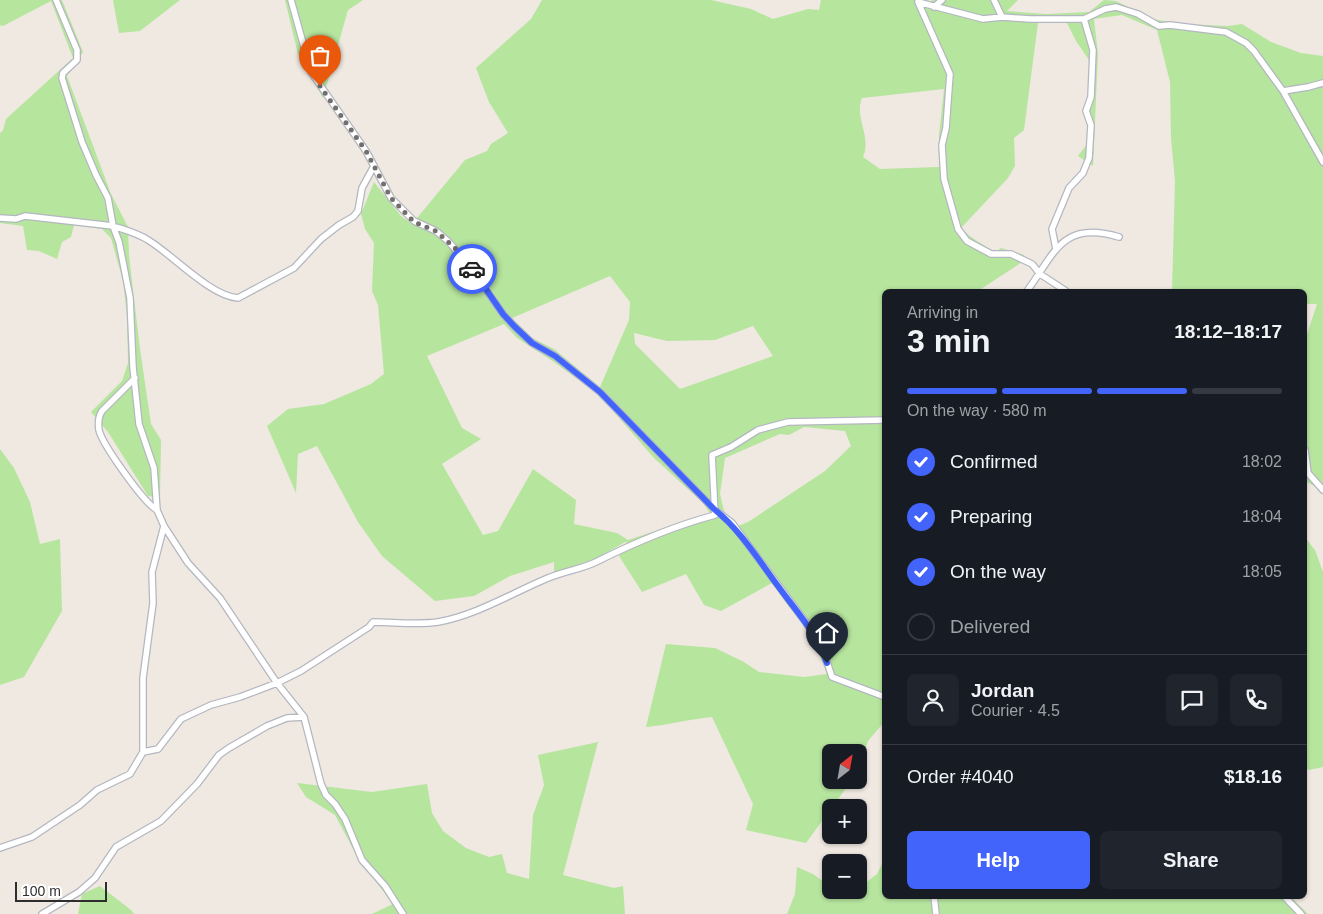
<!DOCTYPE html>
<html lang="en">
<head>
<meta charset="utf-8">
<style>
	:root { --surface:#171b24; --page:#20242c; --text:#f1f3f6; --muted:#9ea1a6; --line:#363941; --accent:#4264fb }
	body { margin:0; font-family:Arial,sans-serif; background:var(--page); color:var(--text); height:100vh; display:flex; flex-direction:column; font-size:19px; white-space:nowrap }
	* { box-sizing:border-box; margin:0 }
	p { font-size:16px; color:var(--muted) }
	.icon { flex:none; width:28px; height:28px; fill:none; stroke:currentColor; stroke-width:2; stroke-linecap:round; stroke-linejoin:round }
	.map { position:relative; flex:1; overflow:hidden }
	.panel { position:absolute; left:882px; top:289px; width:425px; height:610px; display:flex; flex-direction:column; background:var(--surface); border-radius:8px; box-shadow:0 1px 4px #0004 }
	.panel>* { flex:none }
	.needle { width:32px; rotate:31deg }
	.controls { position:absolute; left:822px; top:744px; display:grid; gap:10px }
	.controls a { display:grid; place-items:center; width:45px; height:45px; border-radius:8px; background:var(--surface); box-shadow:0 1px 4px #0004; font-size:25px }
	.scale { position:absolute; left:15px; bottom:12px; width:92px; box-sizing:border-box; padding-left:5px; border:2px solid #2e2e2e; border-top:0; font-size:14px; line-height:18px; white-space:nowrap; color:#2e2e2e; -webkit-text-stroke:4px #fff; paint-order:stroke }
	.pin { position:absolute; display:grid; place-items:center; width:42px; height:42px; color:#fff; margin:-51px -21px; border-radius:50% 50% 50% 0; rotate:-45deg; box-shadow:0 0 5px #0007 }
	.pin .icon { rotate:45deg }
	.courier { position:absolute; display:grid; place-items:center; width:50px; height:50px; margin:-25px; border:4px solid #4264fb; border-radius:50%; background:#fff; color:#222; box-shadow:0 1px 6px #0007 }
	.summary em { font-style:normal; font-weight:600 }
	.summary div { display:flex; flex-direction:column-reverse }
	.summary { display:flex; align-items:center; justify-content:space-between; height:85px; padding:0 25px }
	h1 { font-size:32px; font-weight:600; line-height:38px }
	.bar { display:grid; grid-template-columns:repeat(4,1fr); gap:8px 5px; align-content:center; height:60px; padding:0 25px }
	.bar i { height:6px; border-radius:4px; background:var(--line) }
	.bar .current { background:var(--accent) }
	.bar p { grid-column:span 4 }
	.line { display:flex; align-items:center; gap:12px; padding:0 25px; border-top:1px solid var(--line) }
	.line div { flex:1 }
	.round { display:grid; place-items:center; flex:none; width:52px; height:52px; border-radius:8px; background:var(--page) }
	ol { padding:0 25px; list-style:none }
	li { display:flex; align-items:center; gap:15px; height:55px }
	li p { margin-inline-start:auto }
	li .icon { padding:5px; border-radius:50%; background:var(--accent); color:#fff; stroke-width:4 }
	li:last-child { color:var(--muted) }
	li i { width:28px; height:28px; border:2px solid var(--line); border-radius:50% }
	.primary-button { display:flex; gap:10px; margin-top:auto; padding:10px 25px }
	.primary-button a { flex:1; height:58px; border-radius:8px; background:var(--accent); color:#fff; font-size:20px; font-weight:600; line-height:58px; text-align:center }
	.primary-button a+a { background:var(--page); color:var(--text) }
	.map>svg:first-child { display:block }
	.green { fill:#b6e59e; fill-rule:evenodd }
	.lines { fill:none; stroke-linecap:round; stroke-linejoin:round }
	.minor-casing { stroke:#b4b7c1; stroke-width:8 }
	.minor { stroke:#fff; stroke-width:5.5 }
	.done { stroke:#726f6d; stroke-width:5; stroke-dasharray:0 9 }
	.route { stroke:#4264fb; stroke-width:6 }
</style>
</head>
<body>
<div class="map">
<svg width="1323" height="914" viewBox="0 0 1323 914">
	<rect width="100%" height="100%" fill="#efe9e1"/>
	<!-- green -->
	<path class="green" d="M 0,0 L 62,0 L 83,52 L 67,76 L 111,194 L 128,227 L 129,256 L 140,349 L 151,424 L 161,440 L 160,498 L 148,496 L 108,432 L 91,412 L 122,381 L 128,363 L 127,316 L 123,281 L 111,238 L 102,229 L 74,225 L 71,237 L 62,242 L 57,259 L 39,251 L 27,250 L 23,226 L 0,223 L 0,133 L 3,130 L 6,119 L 73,58 L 51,1 L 3,26 L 0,25 Z
		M 113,0 L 180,0 L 140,31 L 119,33 Z
		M 285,0 L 363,0 L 348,10 L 323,98 L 298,54 Z
		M 542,0 L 711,0 L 751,9 L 773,19 L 808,9 L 819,10 L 821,0 L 925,0 L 926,3 L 933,0 L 1018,0 L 1007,11 L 1045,14 L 1089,12 L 1104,0 L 1116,1 L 1152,19 L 1183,24 L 1228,26 L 1242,24 L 1271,42 L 1301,53 L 1323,56 L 1323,493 L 1318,488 L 1305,481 L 1305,340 L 1317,304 L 1305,304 L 1305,291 L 1172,291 L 1175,181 L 1171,138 L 1170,82 L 1157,30 L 1122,15 L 1094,19 L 1098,54 L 1093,166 L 1078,156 L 1087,144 L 1088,129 L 1084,113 L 1088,100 L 1089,60 L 1076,41 L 1067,23 L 1038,23 L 1024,130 L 1014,138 L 1015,166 L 1008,178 L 961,228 C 971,239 983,244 995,252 L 1001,248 L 1024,255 L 1022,262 L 978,291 L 885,291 L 885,721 L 868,741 L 859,767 L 859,752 L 831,752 L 831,780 L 852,780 L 806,843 L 746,830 L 753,804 L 712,717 C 689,719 669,725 646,727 L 666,644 L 715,648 L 744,662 L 759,672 L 804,677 L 827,674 L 814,641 L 800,617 L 789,607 L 772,583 L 721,611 L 704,605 L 686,574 L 642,592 L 619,556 L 627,541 L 597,558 L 554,573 L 554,562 L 510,576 L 474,596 L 435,601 L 382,556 L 358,522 L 317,446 L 298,454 L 296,493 L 267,426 L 288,409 L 324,404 L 371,384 L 384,374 L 378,305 L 372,291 L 374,243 L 365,229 L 361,214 L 374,182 L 401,216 L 412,224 L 465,160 L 487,151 L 491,144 L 508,133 L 489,102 L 476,68 L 531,19 ZM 944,89 L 939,135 L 939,167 L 880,169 L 863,157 C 872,137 854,118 862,98 ZM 610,276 L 630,302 L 629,320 L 600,387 L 554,349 L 532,338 L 512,318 ZM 504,324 L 517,338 L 554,362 L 599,395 L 654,458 L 703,503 L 710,513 L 628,540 L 617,533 L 574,524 L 576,500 L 533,469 L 498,531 L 483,535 L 442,464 L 481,439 L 462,428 L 427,356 ZM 753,326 L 773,356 L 680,389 L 635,344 L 634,333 L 667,341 L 715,340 ZM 804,427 L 845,431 L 851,446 L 825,471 L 748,522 L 738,526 L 724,511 L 720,494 L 725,458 L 780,434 L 789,435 Z
		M 0,449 L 14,468 L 30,502 L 40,544 L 60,539 L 62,611 L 24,677 L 0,685 Z
		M 1305,530 L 1307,540 L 1315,550 L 1323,572 L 1323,767 L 1309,770 L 1305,767 Z
		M 598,742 L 563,875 L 614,888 L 623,886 L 625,914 L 372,914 L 393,904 L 358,858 L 335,815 L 306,797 L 297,783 L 372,792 L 427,784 L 432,813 L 443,831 L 466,848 L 489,857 L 502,854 L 507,873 L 529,879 L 533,815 L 544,785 L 538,755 Z
		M 885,858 L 885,896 L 1290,896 L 1308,914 L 787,914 L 795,894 L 797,867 L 813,874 L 831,887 L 831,890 L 835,890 L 846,898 L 877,874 Z
		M 100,886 L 131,910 L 134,914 L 78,914 L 82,894 Z"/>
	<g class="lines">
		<!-- minor casing -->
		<g class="minor-casing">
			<path id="minor" d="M 56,0 L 77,50 L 77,60 L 63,73 L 62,78 L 82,142 L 96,175 L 108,198 L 113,226 C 125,230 137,233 148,240 C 173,255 210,296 238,298 L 294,268 L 321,239 L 339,225 L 353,217 L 358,211 L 362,188 L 374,166
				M 291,0 L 311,72 L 366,151 L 391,198 L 414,221 L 436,231 L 449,242 L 470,267 L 503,314 L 514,326 L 532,343 L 555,356 L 600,392 L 714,509 L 732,523 L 810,628 L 823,650 L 832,677 L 885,697
				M 994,0 L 1002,17
				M 918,2 L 983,19 L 1002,17 L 1030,19 L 1084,19 L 1105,9 L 1116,7 L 1138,14 L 1159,26 L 1170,25 L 1226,32 L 1246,43 L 1254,51 L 1283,91 L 1323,162
				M 918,2 L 950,74 L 946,128 L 942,145 L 944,179 L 958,229 L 967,241 L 991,254 L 1011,254 L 1032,264 L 1040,274 L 1066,291
				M 934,7 L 942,0
				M 1283,91 L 1308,87 L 1323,83
				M 0,218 L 16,219 L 25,216 L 113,226 L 119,242 L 130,298 L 133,367 L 139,424 L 154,468 L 157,510 L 164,526 L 188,563 L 220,598 L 277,683 L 304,717 L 321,784 L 326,795 L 335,804 L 345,819 L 362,860 L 385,886 L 403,914
				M 1056,249 L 1052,229 L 1069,188 L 1083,173 L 1089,158 L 1091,125 L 1086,111 L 1091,97 L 1093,50 L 1084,19
				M 1027,291 C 1055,253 1062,220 1119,237
				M 135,378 L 102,411 C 98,417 98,423 99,430 C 102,444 144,503 157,510
				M 1305,450 L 1308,473 L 1323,490
				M 143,752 L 158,749 L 181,719 L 211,705 L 240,697 L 277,683 L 301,671 L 369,627 L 373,622 C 393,622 419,625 438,622 C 477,615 512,593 548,578 C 564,571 583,569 598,561 C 636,542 674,526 715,515 L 712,455 L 731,447 L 758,430 L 788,422 L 885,420
				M 0,848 L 32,837 L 80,805 L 97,790 L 130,774 L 143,752 L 143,678 L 153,603 L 152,572 L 164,526
				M 934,896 L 936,914
				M 1284,896 L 1301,914
				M 42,914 L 79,892 L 95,878 L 116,847 L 161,821 L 197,784 L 219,755 L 229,748 L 267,726 L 287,718 L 304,717"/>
		</g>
		<!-- minor -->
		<use href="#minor" class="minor"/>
	</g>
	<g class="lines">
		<!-- done -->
		<path class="done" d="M 320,86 L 366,151 L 391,198 L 414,222 L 436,231 L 455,248 L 472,269"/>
		<!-- route -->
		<path class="route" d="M 472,269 L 503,314 L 514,326 L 532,343 L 555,356 L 600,392 L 714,509 C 740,530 758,559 778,586 C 796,611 817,633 827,663"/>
	</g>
</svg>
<div class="controls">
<a><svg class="needle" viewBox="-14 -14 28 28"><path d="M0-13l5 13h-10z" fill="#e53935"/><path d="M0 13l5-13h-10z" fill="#9ea1a6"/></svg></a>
<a>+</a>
<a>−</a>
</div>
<div class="scale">100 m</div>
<div class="pin" style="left:320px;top:86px;background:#ea580c"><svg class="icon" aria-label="bag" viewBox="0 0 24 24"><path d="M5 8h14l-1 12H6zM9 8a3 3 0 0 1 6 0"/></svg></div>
<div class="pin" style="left:827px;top:663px;background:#1f2937"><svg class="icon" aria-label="home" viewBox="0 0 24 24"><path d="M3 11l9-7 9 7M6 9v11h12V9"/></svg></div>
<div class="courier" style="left:472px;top:269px"><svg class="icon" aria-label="car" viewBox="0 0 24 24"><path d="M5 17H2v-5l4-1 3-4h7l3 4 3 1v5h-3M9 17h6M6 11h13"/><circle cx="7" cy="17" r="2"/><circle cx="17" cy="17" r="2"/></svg></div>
<section class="panel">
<div class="summary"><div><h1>3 min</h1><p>Arriving in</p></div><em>18:12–18:17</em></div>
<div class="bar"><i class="current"></i><i class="current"></i><i class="current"></i><i></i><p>On the way · 580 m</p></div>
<ol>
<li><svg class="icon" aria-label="check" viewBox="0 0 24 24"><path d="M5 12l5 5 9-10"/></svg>Confirmed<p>18:02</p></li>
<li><svg class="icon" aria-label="check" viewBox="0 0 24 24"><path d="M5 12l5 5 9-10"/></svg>Preparing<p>18:04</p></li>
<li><svg class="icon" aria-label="check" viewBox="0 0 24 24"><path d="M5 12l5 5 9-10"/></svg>On the way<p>18:05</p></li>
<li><i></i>Delivered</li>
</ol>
<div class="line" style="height:90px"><a class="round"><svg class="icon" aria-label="person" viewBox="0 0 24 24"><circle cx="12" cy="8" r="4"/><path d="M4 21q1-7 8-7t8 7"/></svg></a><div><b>Jordan</b><p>Courier · 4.5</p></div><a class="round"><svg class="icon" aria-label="chat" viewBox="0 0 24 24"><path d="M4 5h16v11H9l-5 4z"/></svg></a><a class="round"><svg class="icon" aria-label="phone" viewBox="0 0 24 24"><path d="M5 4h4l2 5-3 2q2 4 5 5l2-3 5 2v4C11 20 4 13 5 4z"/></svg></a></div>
<div class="line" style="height:65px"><div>Order #4040</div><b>$18.16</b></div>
<div class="primary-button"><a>Help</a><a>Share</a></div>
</section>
</div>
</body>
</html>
